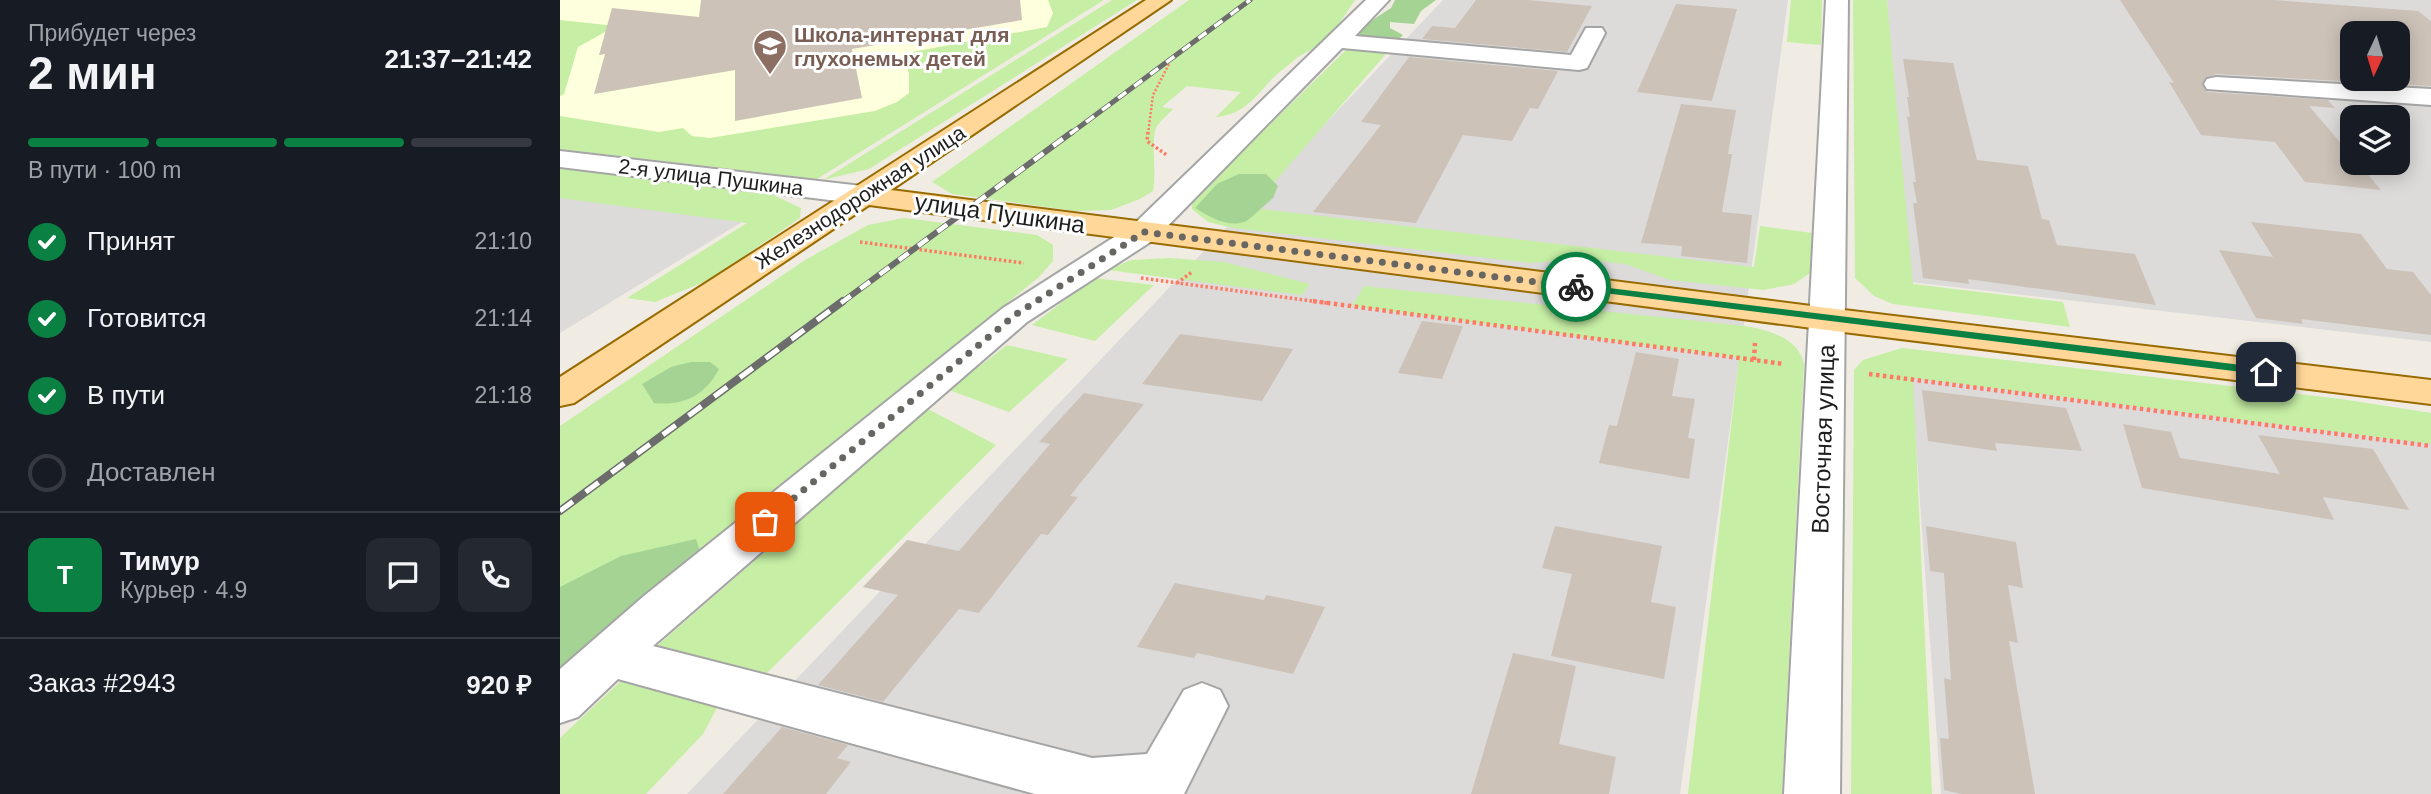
<!DOCTYPE html>
<html lang="ru">
<head>
<meta charset="utf-8">
<style>
	:root { --surface:#171b24; --page:#242831; --text:#f1f3f6; --muted:#9ea1a6; --line:#363941; --accent:#0b8043 }
	body { margin:0; font-family:Helvetica,sans-serif; background:var(--page); color:var(--text); height:100vh; display:flex; flex-direction:column; font-size:26px; white-space:nowrap }
	* { box-sizing:border-box; margin:0 }
	p { font-size:23px; color:var(--muted) }
	.icon { flex:none; width:38px; height:38px; fill:none; stroke:currentColor; stroke-width:2; stroke-linecap:round; stroke-linejoin:round }
	.map { position:relative; flex:1; overflow:hidden }
	.side { display:flex; flex-direction:column; background:var(--surface); width:560px }
	.side>* { flex:none }
	.needle { width:46px; rotate:184deg }
	.fabs { position:absolute; left:1780px; top:21px; display:grid; gap:14px }
	.fabs a { display:grid; place-items:center; width:70px; height:70px; border-radius:14px; background:var(--surface); box-shadow:0 4px 18px #0003; font-size:35px }
	.pin { position:absolute; display:grid; place-items:center; width:60px; height:60px; color:#fff; margin:-30px; border-radius:14px; box-shadow:0 4px 10px #0006 }
	.courier { position:absolute; display:grid; place-items:center; width:70px; height:70px; margin:-35px; border:5px solid #0b8043; border-radius:50%; background:#fff; color:#222; box-shadow:0 2px 9px #0007 }
	.head em { font-style:normal; font-weight:700 }
	.head div { display:flex; flex-direction:column-reverse }
	.head { display:flex; align-items:center; justify-content:space-between; height:119px; padding:0 28px }
	h1 { font-size:46px; font-weight:700; line-height:52px }
	.bar { display:grid; grid-template-columns:repeat(4,1fr); gap:10px 7px; align-content:center; height:84px; padding:0 28px }
	.bar i { height:9px; border-radius:5px; background:var(--line) }
	.bar .current { background:var(--accent) }
	.bar p { grid-column:span 4 }
	.line { display:flex; align-items:center; gap:18px; padding:0 28px; border-top:2px solid var(--line) }
	.line div { flex:1 }
	.round { display:grid; place-items:center; flex:none; width:74px; height:74px; border-radius:14px; background:var(--page) }
	ol { padding:0 28px; list-style:none }
	li { display:flex; align-items:center; gap:21px; height:77px }
	li p { margin-inline-start:auto }
	li .icon { padding:7px; border-radius:50%; background:var(--accent); color:#fff; stroke-width:4 }
	li:last-child { color:var(--muted) }
	li i { width:38px; height:38px; border:4px solid var(--line); border-radius:50% }
	main { display:flex; flex:1; min-height:0 }
	.map>svg:first-child { display:block }
	.residential { fill:#dcdbda; fill-rule:evenodd }
	.education { fill:#feffdc }
	.grass { fill:#c6eea4 }
	.forest { fill:#a4d394 }
	.building { fill:#ccc2b8; fill-rule:evenodd }
	.lines { fill:none; stroke-linecap:round; stroke-linejoin:round }
	.minor-casing { stroke:#a5a5a5; stroke-width:4 }
	.major-casing { stroke:#976b00; stroke-width:4 }
	.path-far2 { stroke:#ff7a64; stroke-width:2.5; stroke-dasharray:2 2; stroke-linecap:butt }
	.path-far1 { stroke:#ff7a64; stroke-width:3.5; stroke-dasharray:2.5 2.5; stroke-linecap:butt }
	.path { stroke:#ff7a64; stroke-width:4.5; stroke-dasharray:3.5 3.5; stroke-linecap:butt }
	.minor { fill:#fff; fill-rule:evenodd }
	.major { fill:#ffd798; fill-rule:evenodd }
	.rail-far2-casing { stroke:#6c6c6c; stroke-width:5 }
	.rail-far1-casing { stroke:#6c6c6c; stroke-width:6 }
	.rail-casing { stroke:#6c6c6c; stroke-width:8 }
	.rail-far2 { stroke:#fff; stroke-width:3.5; stroke-dasharray:10; stroke-linecap:butt }
	.rail-far1 { stroke:#fff; stroke-width:4.5; stroke-dasharray:12; stroke-linecap:butt }
	.rail { stroke:#fff; stroke-width:5; stroke-dasharray:16; stroke-linecap:butt }
	.route { fill:#0b8043 }
	.done { stroke:#686663; stroke-width:7; stroke-dasharray:0 12.6 }
	.labels { text-anchor:middle; dominant-baseline:central; stroke-width:6; stroke-linejoin:round; paint-order:stroke }
	.far-education-label { font-size:21px; font-weight:bold; fill:#785e54; stroke:#fff; text-anchor:start }
	.far-street-label { font-size:21px; fill:#1e1e1e; stroke:#fff }
	.street-label { font-size:24px; fill:#1e1e1e; stroke:#fff }
</style>
</head>
<body>
<main>
<section class="side">
<div class="head"><div><h1>2 мин</h1><p>Прибудет через</p></div><em>21:37–21:42</em></div>
<div class="bar"><i class="current"></i><i class="current"></i><i class="current"></i><i></i><p>В пути · 100 m</p></div>
<ol>
<li><svg class="icon" aria-label="check" viewBox="0 0 24 24"><path d="M5 12l5 5 9-10"/></svg>Принят<p>21:10</p></li>
<li><svg class="icon" aria-label="check" viewBox="0 0 24 24"><path d="M5 12l5 5 9-10"/></svg>Готовится<p>21:14</p></li>
<li><svg class="icon" aria-label="check" viewBox="0 0 24 24"><path d="M5 12l5 5 9-10"/></svg>В пути<p>21:18</p></li>
<li><i></i>Доставлен</li>
</ol>
<div class="line" style="height:126px"><b class="round" style="background:var(--accent);color:#fff">Т</b><div><b>Тимур</b><p>Курьер · 4.9</p></div><a class="round"><svg class="icon" aria-label="chat" viewBox="0 0 24 24"><path d="M4 5h16v11H9l-5 4z"/></svg></a><a class="round"><svg class="icon" aria-label="phone" viewBox="0 0 24 24"><path d="M5 4h4l2 5-3 2q2 4 5 5l2-3 5 2v4C11 20 4 13 5 4z"/></svg></a></div>
<div class="line" style="height:91px"><div>Заказ #2943</div><b>920 ₽</b></div>
</section>
<div class="map">
<svg width="1871" height="794" viewBox="0 0 1871 794">
	<rect width="100%" height="100%" fill="#f0ece3"/>
	<!-- residential -->
	<path class="residential" d="M 883,0 L 1228,0 L 1120,794 L 127,794 Z
		M 1327,0 L 1871,0 L 1871,342 L 1351,282 ZM 1792,33 L 1838,33 L 1838,79 L 1792,79 ZM 1792,117 L 1838,117 L 1838,163 L 1792,163 Z
		M 0,182 L 205,208 L 0,333 Z
		M 1350,362 L 1871,429 L 1871,794 L 1381,794 Z"/>
	<!-- education -->
	<path class="education" d="M 0,0 L 544,0 L 288,158 L 0,125 Z"/>
	<!-- grass -->
	<path class="grass" d="M 488,0 L 544,0 L 257,179 L 0,149 L 0,116 L 99,132 L 123,128 L 132,136 L 150,138 L 315,111 L 337,102 L 349,93 L 349,74 L 344,56 L 352,52 L 487,27 L 493,13 Z
		M 552,0 L 577,0 L 309,169 L 263,180 Z
		M 629,0 L 795,0 C 786,13 777,28 766,40 C 758,49 747,51 738,57 C 730,64 720,71 713,78 C 696,96 684,115 656,117 L 681,92 L 627,86 L 602,107 L 613,109 C 608,115 601,120 597,126 C 590,137 597,172 593,191 L 580,199 L 551,210 L 515,211 L 392,194 L 372,182 Z
		M 1231,0 L 1262,0 L 1261,45 L 1227,42 Z
		M 1293,0 L 1327,0 L 1353,284 L 1503,302 L 1510,327 L 1333,304 L 1314,296 L 1295,278 Z
		M 0,20 L 56,26 L 18,47 L 4,94 L 0,96 Z
		M 794,47 L 831,48 L 692,208 L 1194,267 L 1200,226 L 1252,233 L 1250,273 L 1234,284 L 1204,290 L 1110,280 L 1065,264 L 1019,259 L 971,263 L 673,228 L 648,222 L 632,209 L 632,201 L 786,50 Z
		M 0,168 L 213,195 L 241,208 L 240,218 L 149,280 L 95,302 L 67,298 L 187,223 L 0,198 Z
		M 344,218 L 477,235 L 493,245 L 493,261 L 479,277 L 167,531 L 0,682 L 0,426 L 245,260 L 308,225 Z
		M 610,258 L 664,262 L 750,284 L 742,295 L 548,270 L 571,260 Z
		M 534,278 L 594,285 L 535,341 L 472,325 Z
		M 804,286 L 1185,326 C 1208,330 1240,338 1244,365 L 1222,794 L 1128,794 L 1179,358 L 792,306 Z
		M 447,345 L 508,359 L 449,412 L 389,390 Z
		M 1342,348 L 1781,399 L 1871,413 L 1871,444 L 1353,378 L 1372,794 L 1291,794 L 1294,370 L 1303,360 Z
		M 368,409 L 436,445 L 198,682 L 89,653 Z
		M 63,679 L 158,706 L 143,734 L 86,794 L 0,794 L 0,738 Z"/>
	<!-- forest -->
	<path class="forest" d="M 835,0 L 876,0 L 861,11 L 854,24 L 830,22 L 830,28 L 843,35 L 835,43 L 797,36 L 797,30 L 831,8 Z
		M 679,174 L 706,174 L 718,186 L 713,198 L 688,220 C 671,230 650,217 635,208 L 657,184 Z
		M 131,362 L 150,362 L 159,369 C 145,396 123,406 94,403 L 82,384 L 111,367 Z
		M 136,539 L 141,554 L 0,682 L 0,587 L 61,556 Z"/>
	<!-- building -->
	<path class="building" d="M 141,0 L 460,0 L 462,20 L 292,49 L 302,98 L 175,121 L 175,70 L 34,94 L 45,54 L 39,55 L 52,8 L 139,17 Z
		M 916,0 L 967,0 L 1032,6 L 1007,52 L 862,39 L 872,26 L 895,28 Z
		M 1560,0 L 1714,0 L 1858,11 L 1871,21 L 1871,86 L 1656,74 L 1645,78 L 1642,85 L 1647,92 L 1768,100 L 1775,108 L 1749,106 L 1792,156 L 1792,163 L 1798,163 L 1821,190 L 1745,182 L 1715,142 L 1641,135 L 1609,82 L 1614,83 ZM 1792,33 L 1838,33 L 1838,79 L 1792,79 Z
		M 1116,4 L 1177,9 L 1152,101 L 1077,92 Z
		M 849,57 L 998,71 L 978,109 L 970,108 L 952,141 L 903,135 L 856,223 L 753,212 L 821,125 L 801,122 Z
		M 1343,59 L 1393,63 L 1417,160 L 1468,166 L 1482,219 L 1489,220 L 1497,245 L 1575,254 L 1596,305 L 1408,279 L 1409,284 L 1363,278 L 1353,203 L 1357,203 L 1353,182 L 1356,182 L 1347,116 L 1350,117 L 1347,97 L 1349,97 Z
		M 1121,104 L 1176,110 L 1168,154 L 1172,154 L 1162,212 L 1192,215 L 1187,263 L 1121,256 L 1122,246 L 1081,243 Z
		M 1691,222 L 1801,234 L 1827,269 L 1853,272 L 1871,295 L 1871,335 L 1741,319 L 1743,324 L 1696,318 L 1659,250 L 1713,257 Z
		M 862,321 L 903,326 L 882,379 L 838,373 Z
		M 620,334 L 733,349 L 702,401 L 582,384 Z
		M 1076,352 L 1119,359 L 1112,396 L 1135,399 L 1128,438 L 1135,439 L 1129,479 L 1039,463 L 1049,425 L 1057,426 Z
		M 1362,390 L 1506,408 L 1522,451 L 1435,443 L 1437,451 L 1368,441 Z
		M 524,393 L 584,404 L 510,496 L 518,497 L 488,535 L 481,534 L 419,613 L 399,609 L 323,702 L 258,685 L 338,595 L 303,587 L 347,540 L 399,551 L 490,444 L 479,442 Z
		M 1563,424 L 1611,432 L 1620,458 L 1720,474 L 1698,435 L 1813,449 L 1849,510 L 1763,497 L 1774,520 L 1582,488 Z
		M 995,526 L 1102,546 L 1091,602 L 1116,607 L 1104,679 L 991,656 L 1012,574 L 982,568 Z
		M 1366,526 L 1456,542 L 1463,588 L 1448,585 L 1458,643 L 1449,641 L 1475,794 L 1401,794 L 1384,790 L 1380,738 L 1389,739 L 1384,678 L 1391,680 L 1384,573 L 1370,571 Z
		M 615,583 L 704,600 L 706,595 L 765,607 L 733,674 L 637,653 L 634,658 L 577,647 Z
		M 953,653 L 1016,666 L 999,744 L 1056,757 L 1049,794 L 911,794 Z
		M 222,727 L 288,745 L 277,758 L 291,762 L 266,794 L 163,794 Z"/>
	<g class="lines">
		<!-- minor casing -->
		<g class="minor-casing">
			<path id="minor" d="M 806,0 L 829,0 L 795,36 L 1011,55 L 1026,28 L 1042,28 L 1045,33 L 1027,68 L 1019,70 L 782,48 L 595,239 L 467,322 L 93,646 L 532,758 L 587,754 L 624,690 L 642,683 L 660,690 L 668,706 L 624,794 L 475,794 L 58,679 L 18,717 L 0,723 L 0,669 L 84,596 L 443,308 L 573,225 Z
				M 1266,0 L 1288,0 L 1280,794 L 1224,794 Z
				M 1656,77 L 1871,89 L 1871,105 L 1647,89 L 1644,84 L 1647,79 Z
				M 0,151 L 302,186 L 312,189 L 317,195 L 312,201 L 302,204 L 0,167 Z"/>
		</g>
		<!-- major casing -->
		<g class="major-casing">
			<path id="major" d="M 586,0 L 611,0 L 331,190 L 1267,308 L 1871,380 L 1871,404 L 1267,330 L 309,205 L 14,403 L 0,406 L 0,377 Z"/>
		</g>
		<!-- path-far2 -->
		<path class="path-far2" d="M 588,134 L 593,95 L 609,64"/>
		<!-- path-far1 -->
		<path class="path-far1" d="M 588,132 L 587,141 L 608,156
			M 300,242 L 464,263
			M 581,278 L 767,303
			M 617,283 L 632,272"/>
		<!-- path -->
		<path class="path" d="M 753,301 L 1224,364
			M 1194,360 L 1195,343
			M 1309,374 L 1871,446"/>
		<!-- minor -->
		<use href="#minor" class="minor"/>
		<!-- major -->
		<use href="#major" class="major"/>
		<!-- rail-far2 casing -->
		<g class="rail-far2-casing">
			<path id="rail-far2" d="M 510,134 L 690,0"/>
		</g>
		<!-- rail-far1 casing -->
		<g class="rail-far1-casing">
			<path id="rail-far1" d="M 281,303 L 512,132"/>
		</g>
		<!-- rail casing -->
		<g class="rail-casing">
			<path id="rail" d="M 0,511 L 283,301"/>
		</g>
		<!-- rail-far2 -->
		<use href="#rail-far2" class="rail-far2"/>
		<!-- rail-far1 -->
		<use href="#rail-far1" class="rail-far1"/>
		<!-- rail -->
		<use href="#rail" class="rail"/>
	</g>
	<!-- route -->
	<path class="route" d="M 1016,284 L 1706,368 L 1712,372 L 1706,375 L 1012,289 L 1012,285 Z"/>
	<g class="lines">
		<!-- done -->
		<path class="done" d="M 205,522 L 455,315 L 584,232 L 1016,287"/>
	</g>
	<!-- icons -->
	<defs>
		<g id="school-pin" transform="scale(1.75)"><path d="M0 17L-7.5 6A9.5 9.5 0 1 1 7.5 6Z" fill="#8d6e63" stroke="#fff"/><path d="M0-5L7-2L0 1L-7-2ZM-4 1L0 2.5L4 1V4Q0 6-4 4Z" fill="#fff"/></g>
	</defs>
	<g fill-rule="evenodd">
		<use href="#school-pin" x="210" y="46"/>
	</g>
	<g class="labels">
		<!-- far-education labels -->
		<g class="far-education-label">
			<text x="234" y="34">Школа-интернат для<tspan x="234" dy="24">глухонемых детей</tspan></text>
		</g>
		<!-- far-street labels -->
		<g class="far-street-label">
			<text transform="translate(151 177) rotate(7)">2-я улица Пушкина</text>
			<text transform="translate(300 197) rotate(-33)">Железнодорожная улица</text>
		</g>
		<!-- street labels -->
		<g class="street-label">
			<text transform="translate(440 213) rotate(8)">улица Пушкина</text>
			<text transform="translate(1263 439) rotate(-88)">Восточная улица</text>
		</g>
	</g>
</svg>
<div class="fabs">
<a><svg class="needle" viewBox="-14 -14 28 28"><path d="M0-13l5 13h-10z" fill="#e53935"/><path d="M0 13l5-13h-10z" fill="#9ea1a6"/></svg></a>
<a><svg class="icon" aria-label="layers" viewBox="0 0 24 24"><path d="M12 4l9 5-9 5-9-5zM3 14l9 5 9-5"/></svg></a>
</div>
<div class="pin" style="left:205px;top:522px;background:#ea580c"><svg class="icon" aria-label="bag" viewBox="0 0 24 24"><path d="M5 8h14l-1 12H6zM9 8a3 3 0 0 1 6 0"/></svg></div>
<div class="pin" style="left:1706px;top:372px;background:#1f2937"><svg class="icon" aria-label="home" viewBox="0 0 24 24"><path d="M3 11l9-7 9 7M6 9v11h12V9"/></svg></div>
<div class="courier" style="left:1016px;top:287px"><svg class="icon" aria-label="bike" viewBox="0 0 24 24"><circle cx="6" cy="16" r="4"/><circle cx="18" cy="16" r="4"/><path d="M6 16l4-8h5l3 8M10 8l3 8H6M13 5h3"/></svg></div>
</div>
</main>
</body>
</html>
